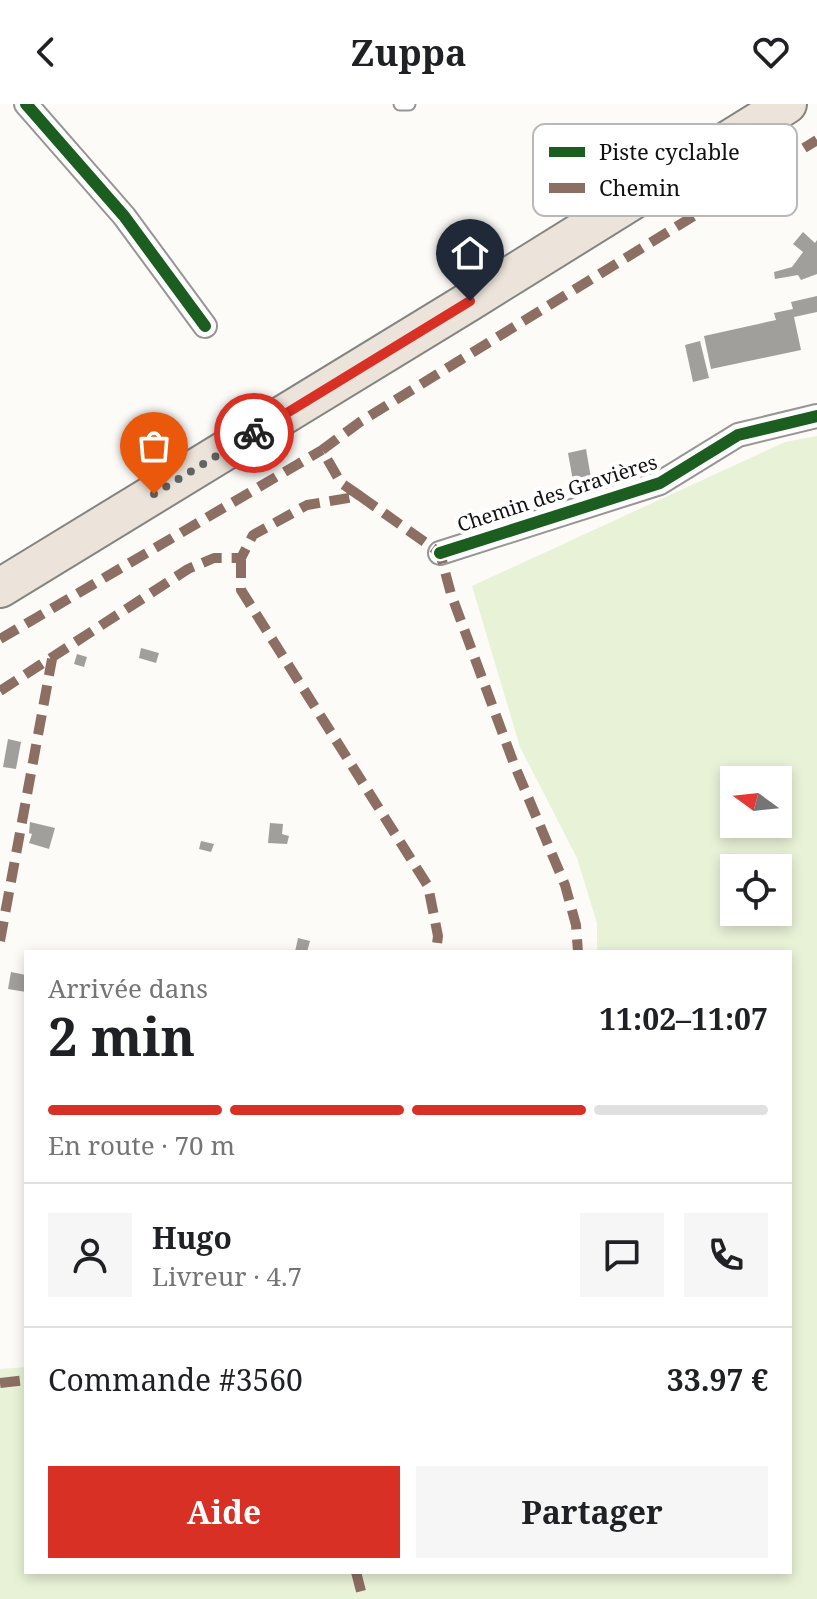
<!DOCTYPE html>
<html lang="fr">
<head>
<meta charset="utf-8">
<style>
	:root { --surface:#fff; --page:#f6f6f6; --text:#202124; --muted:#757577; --line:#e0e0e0; --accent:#d93025 }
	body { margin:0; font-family:"Noto Serif",serif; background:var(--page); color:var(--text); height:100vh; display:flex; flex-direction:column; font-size:30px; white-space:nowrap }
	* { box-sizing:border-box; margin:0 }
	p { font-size:26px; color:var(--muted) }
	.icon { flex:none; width:44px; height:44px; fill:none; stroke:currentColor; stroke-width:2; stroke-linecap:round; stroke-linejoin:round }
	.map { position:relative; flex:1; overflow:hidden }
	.details { position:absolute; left:24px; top:846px; width:768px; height:624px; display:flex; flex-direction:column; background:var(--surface); border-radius:0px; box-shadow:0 4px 12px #0003 }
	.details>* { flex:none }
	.needle { width:52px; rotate:285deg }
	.fabs { position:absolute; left:720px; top:662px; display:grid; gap:16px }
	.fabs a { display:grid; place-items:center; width:72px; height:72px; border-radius:0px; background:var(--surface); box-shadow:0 4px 12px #0003; font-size:40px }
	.pin { position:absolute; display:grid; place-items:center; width:68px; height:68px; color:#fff; margin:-82px -34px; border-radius:50% 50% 50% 0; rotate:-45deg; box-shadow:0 0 8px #0007 }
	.pin .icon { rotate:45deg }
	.courier { position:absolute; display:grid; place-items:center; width:80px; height:80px; margin:-40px; border:6px solid #d93025; border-radius:50%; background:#fff; color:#222; box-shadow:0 2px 10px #0007 }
	.head em { font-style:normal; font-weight:700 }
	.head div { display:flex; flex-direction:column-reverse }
	.head { display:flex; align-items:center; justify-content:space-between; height:136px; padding:0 24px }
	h1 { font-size:52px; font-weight:700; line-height:60px }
	.bar { display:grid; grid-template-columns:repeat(4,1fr); gap:12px 8px; align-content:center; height:96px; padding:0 24px }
	.bar i { height:10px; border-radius:6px; background:var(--line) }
	.bar .on { background:var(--accent) }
	.bar p { grid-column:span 4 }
	.line { display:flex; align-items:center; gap:20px; padding:0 24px; border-top:2px solid var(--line) }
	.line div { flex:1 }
	.round { display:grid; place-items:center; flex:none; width:84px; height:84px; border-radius:0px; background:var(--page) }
	.cta { display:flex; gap:16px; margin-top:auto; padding:16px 24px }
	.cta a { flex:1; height:92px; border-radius:0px; background:var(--accent); color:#fff; font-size:32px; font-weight:700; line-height:92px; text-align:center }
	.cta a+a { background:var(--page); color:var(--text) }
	header { display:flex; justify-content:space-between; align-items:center; height:104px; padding:0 24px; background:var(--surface); font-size:36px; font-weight:700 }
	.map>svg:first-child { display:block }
	.green { fill:#e8f2d7; fill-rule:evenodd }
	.building { fill:#a19f9c }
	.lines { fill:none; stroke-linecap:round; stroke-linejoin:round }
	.service-casing { stroke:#979695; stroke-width:15 }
	.minor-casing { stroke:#979695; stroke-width:26 }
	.trunk-casing { stroke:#848482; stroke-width:42 }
	.service { stroke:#fffefe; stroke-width:11 }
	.minor { stroke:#fffefe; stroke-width:22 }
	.trunk { stroke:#ece3da; stroke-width:38 }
	.quiet { stroke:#8d6e63; stroke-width:10; stroke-dasharray:20 10; stroke-linecap:butt }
	.cycleway-casing { stroke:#fff; stroke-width:17 }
	.cycleway { stroke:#1b5e20; stroke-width:12 }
	.done { stroke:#636362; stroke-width:8; stroke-dasharray:0 14.4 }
	.route { stroke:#d93025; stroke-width:10 }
	.labels { text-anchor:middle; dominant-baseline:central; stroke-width:8; stroke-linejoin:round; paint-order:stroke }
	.street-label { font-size:20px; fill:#111; stroke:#fff }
	.key { fill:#fff; stroke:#b8b8b8; stroke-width:2 }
	.key-label { font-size:22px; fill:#111 }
</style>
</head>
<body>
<header><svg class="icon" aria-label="back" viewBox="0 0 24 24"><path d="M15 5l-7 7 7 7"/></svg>Zuppa<svg class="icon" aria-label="heart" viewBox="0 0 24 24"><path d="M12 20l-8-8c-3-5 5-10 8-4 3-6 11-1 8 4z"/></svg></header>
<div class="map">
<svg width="817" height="1495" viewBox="0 0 817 1495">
	<rect width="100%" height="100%" fill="#fcfbf7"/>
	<!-- green -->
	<path class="green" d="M 817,332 L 817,1495 L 0,1495 L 0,1265 L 26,1263 L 26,1468 L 790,1468 L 790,848 L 597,848 L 597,819 L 577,754 L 520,643 L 472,482 L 785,338 ZM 734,676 L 778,676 L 778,720 L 734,720 ZM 734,764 L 778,764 L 778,808 L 734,808 Z"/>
	<!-- building -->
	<path class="building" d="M 803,128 L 815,139 L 817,136 L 817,170 L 801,176 L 798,171 L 775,175 L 774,168 L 792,163 L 803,148 L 793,140 Z
		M 817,192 L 817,208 L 794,213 L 801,246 L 711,265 L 704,232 L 776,216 L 774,209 L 793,205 L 791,198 Z
		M 700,237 L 709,274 L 693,278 L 685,241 Z
		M 586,345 L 591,374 L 573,377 L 568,349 Z
		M 141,544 L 159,549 L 156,559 L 139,554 Z
		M 77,550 L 87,553 L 84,563 L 74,560 Z
		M 8,635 L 21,638 L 16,665 L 3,663 Z
		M 30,718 L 55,724 L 49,745 L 29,739 L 32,730 L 29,729 Z
		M 270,719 L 283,720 L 282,730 L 289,732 L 287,740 L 268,739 Z
		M 201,737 L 214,740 L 211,748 L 199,745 Z
		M 298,834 L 310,837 L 307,848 L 295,848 Z
		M 11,868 L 26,871 L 26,888 L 8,885 Z"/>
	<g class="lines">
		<!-- service casing -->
		<g class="service-casing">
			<path id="service" d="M 400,0 L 409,0"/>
		</g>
		<!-- minor casing -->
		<g class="minor-casing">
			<path id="minor" d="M 26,0 L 124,112 L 205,222
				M 440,449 L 660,379 L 738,331 L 817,312"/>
		</g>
		<!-- trunk casing -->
		<g class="trunk-casing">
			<path id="trunk" d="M 0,484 L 470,197 L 787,0"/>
		</g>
		<!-- service -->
		<use href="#service" class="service"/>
		<!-- minor -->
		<use href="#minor" class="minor"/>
		<!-- trunk -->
		<use href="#trunk" class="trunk"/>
		<!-- quiet -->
		<path class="quiet" d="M 360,392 L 341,379 L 322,346 L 360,318 L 817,36
			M 241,454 L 241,486 L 428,782 L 438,832 L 436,848
			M 0,535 L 322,346
			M 0,587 L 188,465 L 214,454 L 241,454 L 253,431 L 307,401 L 360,392 L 440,449 L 451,490 L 514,660 L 565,781 L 576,821 L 578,848
			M 0,837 L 52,555
			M 0,1279 L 26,1276
			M 356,1468 L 363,1495"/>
		<!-- cycleway casing -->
		<g class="cycleway-casing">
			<path id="cycleway" d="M 26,0 L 124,112 L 205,222
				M 440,449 L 660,379 L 738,331 L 817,312"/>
		</g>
		<!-- cycleway -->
		<use href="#cycleway" class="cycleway"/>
	</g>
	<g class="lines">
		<!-- done -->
		<path class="done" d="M 154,390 L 254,329"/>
		<!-- route -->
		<path class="route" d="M 254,329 L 470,197"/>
	</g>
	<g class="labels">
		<!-- street labels -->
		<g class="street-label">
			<text transform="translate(557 389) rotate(-18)">Chemin des Gravières</text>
		</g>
	</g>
	<!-- legend -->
	<rect x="533" y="20" width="264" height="92" rx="12" class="key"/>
	<rect x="549" y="43" width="36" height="10" fill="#1b5e20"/>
	<rect x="549" y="79" width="36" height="10" fill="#8d6e63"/>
	<g class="key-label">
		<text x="599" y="56">Piste cyclable</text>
		<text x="599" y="92">Chemin</text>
	</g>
</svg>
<div class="fabs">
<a><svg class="needle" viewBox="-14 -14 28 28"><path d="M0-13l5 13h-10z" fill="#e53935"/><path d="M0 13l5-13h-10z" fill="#757577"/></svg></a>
<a><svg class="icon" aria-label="locate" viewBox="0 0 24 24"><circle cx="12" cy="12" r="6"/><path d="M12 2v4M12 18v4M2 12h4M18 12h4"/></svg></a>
</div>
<div class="pin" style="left:154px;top:390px;background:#ea580c"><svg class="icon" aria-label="bag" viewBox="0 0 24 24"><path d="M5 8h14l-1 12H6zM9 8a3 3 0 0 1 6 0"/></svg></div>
<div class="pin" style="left:470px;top:197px;background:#1f2937"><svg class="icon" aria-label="home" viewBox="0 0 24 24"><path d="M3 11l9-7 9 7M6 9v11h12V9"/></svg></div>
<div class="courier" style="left:254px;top:329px"><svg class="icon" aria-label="bike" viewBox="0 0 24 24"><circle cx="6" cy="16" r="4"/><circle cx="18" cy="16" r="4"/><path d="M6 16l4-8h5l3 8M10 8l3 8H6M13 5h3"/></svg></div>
<section class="details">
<div class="head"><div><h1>2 min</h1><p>Arrivée dans</p></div><em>11:02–11:07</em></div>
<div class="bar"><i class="on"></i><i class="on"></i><i class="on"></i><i></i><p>En route · 70 m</p></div>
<div class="line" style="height:144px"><a class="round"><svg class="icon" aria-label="person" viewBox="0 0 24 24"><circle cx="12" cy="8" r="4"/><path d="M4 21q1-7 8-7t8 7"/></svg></a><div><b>Hugo</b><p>Livreur · 4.7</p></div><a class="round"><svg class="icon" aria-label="chat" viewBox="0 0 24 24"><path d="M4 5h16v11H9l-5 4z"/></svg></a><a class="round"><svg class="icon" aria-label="phone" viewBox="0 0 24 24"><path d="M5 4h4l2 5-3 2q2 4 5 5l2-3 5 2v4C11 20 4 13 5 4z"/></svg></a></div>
<div class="line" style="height:104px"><div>Commande #3560</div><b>33.97 €</b></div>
<div class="cta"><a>Aide</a><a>Partager</a></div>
</section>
</div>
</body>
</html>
